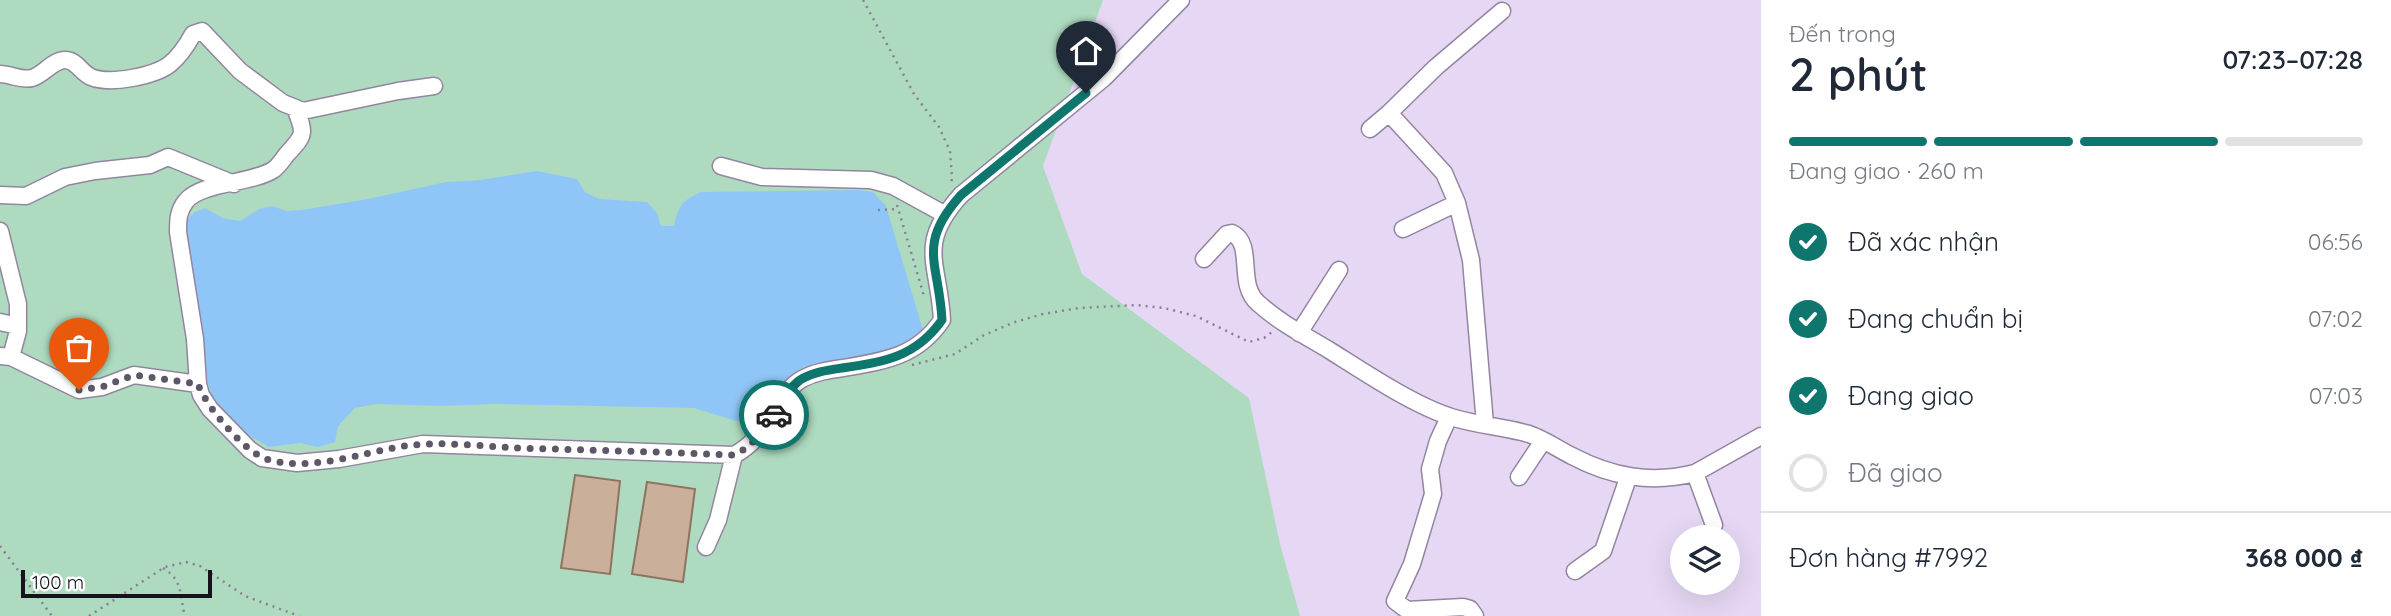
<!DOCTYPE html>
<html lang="vi">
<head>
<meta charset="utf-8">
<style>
	:root { --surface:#fff; --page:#f2f2f3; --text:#1f2937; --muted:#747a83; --line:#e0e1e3; --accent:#0f766e }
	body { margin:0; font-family:Quicksand,sans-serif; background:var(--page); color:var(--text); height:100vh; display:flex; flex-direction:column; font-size:26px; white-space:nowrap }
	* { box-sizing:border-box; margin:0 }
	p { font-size:23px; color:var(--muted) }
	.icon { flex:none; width:38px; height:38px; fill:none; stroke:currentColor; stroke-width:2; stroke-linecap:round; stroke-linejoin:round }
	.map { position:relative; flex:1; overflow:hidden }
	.sheet { display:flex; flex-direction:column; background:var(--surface); width:630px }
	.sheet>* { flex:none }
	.controls { position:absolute; left:1670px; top:525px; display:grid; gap:14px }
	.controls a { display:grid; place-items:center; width:70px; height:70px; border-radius:50%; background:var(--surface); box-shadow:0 7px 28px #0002; font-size:35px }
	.scale { position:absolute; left:21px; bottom:18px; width:191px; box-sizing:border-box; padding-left:7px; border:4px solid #16111b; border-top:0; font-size:19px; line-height:24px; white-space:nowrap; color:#16111b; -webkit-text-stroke:5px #fff; paint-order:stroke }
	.pin { position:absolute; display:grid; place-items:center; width:60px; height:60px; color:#fff; margin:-72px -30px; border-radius:50% 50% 50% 0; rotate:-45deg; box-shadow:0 0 7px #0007 }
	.pin .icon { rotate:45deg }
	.courier { position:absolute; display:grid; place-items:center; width:70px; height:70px; margin:-35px; border:5px solid #0f766e; border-radius:50%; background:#fff; color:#222; box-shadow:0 2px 9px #0007 }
	.overview em { font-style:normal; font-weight:600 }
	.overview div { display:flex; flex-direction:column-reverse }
	.overview { display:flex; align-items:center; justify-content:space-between; height:119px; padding:0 28px }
	h1 { font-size:46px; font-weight:600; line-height:52px }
	.bar { display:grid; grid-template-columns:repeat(4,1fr); gap:10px 7px; align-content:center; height:84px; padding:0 28px }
	.bar i { height:9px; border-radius:5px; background:var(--line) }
	.bar .active { background:var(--accent) }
	.bar p { grid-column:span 4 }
	.line { display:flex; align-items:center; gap:18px; padding:0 28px; border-top:2px solid var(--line) }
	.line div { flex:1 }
	ol { padding:0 28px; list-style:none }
	li { display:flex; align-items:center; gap:21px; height:77px }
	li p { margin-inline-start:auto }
	li .icon { padding:7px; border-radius:50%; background:var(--accent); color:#fff; stroke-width:4 }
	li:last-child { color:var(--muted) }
	li i { width:38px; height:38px; border:4px solid var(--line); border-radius:50% }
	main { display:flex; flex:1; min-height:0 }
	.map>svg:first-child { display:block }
	.green { fill:#aedbc0 }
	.water { fill:#90c6f7 }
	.building { fill:#caaf9b; stroke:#8d7461; stroke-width:2 }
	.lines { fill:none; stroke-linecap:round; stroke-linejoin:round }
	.minor-casing { stroke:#9385a0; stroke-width:19 }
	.path { stroke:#897f94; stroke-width:2.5; stroke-dasharray:2 5; stroke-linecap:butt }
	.minor { stroke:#fff; stroke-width:16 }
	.done { stroke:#5f5767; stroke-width:7; stroke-dasharray:0 12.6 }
	.route { stroke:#0f766e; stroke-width:9 }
</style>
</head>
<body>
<main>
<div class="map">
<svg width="1761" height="616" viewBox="0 0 1761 616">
	<rect width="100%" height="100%" fill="#e6d8f5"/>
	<!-- green -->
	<path class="green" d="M 0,0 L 1103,0 L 1043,166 L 1082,274 L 1249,398 L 1280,544 L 1300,616 L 0,616 Z"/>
	<!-- water -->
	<path class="water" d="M 537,171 L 577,179 L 585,192 L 599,199 L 647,202 L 657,213 L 661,226 L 674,226 C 679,205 681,201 701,192 L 859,190 L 873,192 L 886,206 L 923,330 L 900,346 L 791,379 L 776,388 L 748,419 L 736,421 L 694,408 L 493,404 L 442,406 L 376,404 L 355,408 L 338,426 L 335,442 L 318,447 L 300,443 L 269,447 C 254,438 235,429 224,415 C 200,385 208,362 202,327 C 196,291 189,256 186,220 L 195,212 L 205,208 L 223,218 L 240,221 L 259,209 L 272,206 L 287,211 L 301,210 L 368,199 L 446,182 L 480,180 Z"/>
	<!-- building -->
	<path class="building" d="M 575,475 L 620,481 L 610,574 L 561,568 Z
		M 647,482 L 695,489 L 683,582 L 632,574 Z"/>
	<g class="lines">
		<!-- minor casing -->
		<g class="minor-casing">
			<path id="minor" d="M 0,74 C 12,74 20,81 32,78 C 43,75 53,60 65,60 C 77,60 80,72 91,77 C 110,85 155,76 170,64 C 180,56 187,45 193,34 L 202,31 L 240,71 L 283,103 L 303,111 L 398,91 L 434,86
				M 295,108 C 305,133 306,134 287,154 C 283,159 278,167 273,170 C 250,184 202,182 186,201 C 178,211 178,220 178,232 L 195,339 L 198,384 L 201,395 L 210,409 L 250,450 L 262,458 L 297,463 L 339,459 L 423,444 L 734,455
				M 1370,129 L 1389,113
				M 721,166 L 762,177 L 871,180 L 893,186 L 944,214
				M 0,195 L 26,196 L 65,177 L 95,171 L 150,165 L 168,157 L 234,184
				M 1403,229 L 1457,203
				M 0,231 L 18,304 L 18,331 L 11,357
				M 1204,259 L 1227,234 L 1232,233 C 1255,244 1236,284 1258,303 C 1280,323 1304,335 1329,350 C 1364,372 1413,405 1451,417 C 1476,425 1504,427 1529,434 C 1544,439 1558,449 1572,456 C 1612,477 1651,484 1695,473 L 1761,436
				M 0,322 L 18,326
				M 1299,333 L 1339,270
				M 0,356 L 11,357 L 79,390 L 102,387 L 134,375 L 198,384
				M 1449,417 L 1438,441 L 1430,469 L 1433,494 L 1412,564 L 1395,601 L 1407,610 L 1463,607 L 1470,609 L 1475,616
				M 1485,424 L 1471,260 L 1457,203 L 1444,173 L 1389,113 L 1436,67 L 1502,11
				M 1695,473 L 1714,525
				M 1519,477 L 1543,441
				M 706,547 L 718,520 L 734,455 C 770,437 775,394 802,379 C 815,372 829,370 843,368 C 884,361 917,357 942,320 C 939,262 916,245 961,195 L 1104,78 L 1181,0
				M 1575,571 L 1603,551 L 1628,478"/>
		</g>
		<!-- path -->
		<path class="path" d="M 863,0 L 914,94 L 939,127 L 950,151 L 952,178 L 951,186
			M 897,205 L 924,296
			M 878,210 L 898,209
			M 912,365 L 955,354 L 984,335 L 1015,322 L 1043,314 L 1079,308 L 1137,305 L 1164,308 L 1196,316 L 1249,342 L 1264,338 L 1272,332
			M 0,546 L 52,616
			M 163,568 C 184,581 179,595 185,616
			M 89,616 L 165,567 L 186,562 L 200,566 L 245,596 L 299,616"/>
		<!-- minor -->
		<use href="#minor" class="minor"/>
	</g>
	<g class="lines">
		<!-- done -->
		<path class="done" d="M 79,390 L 102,387 L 134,375 L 198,384 C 205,405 243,450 264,458 C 304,474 364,452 405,446 C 441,441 480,446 516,448 C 589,450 662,452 734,455 C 753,446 762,432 774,415"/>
		<!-- route -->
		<path class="route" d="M 774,415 C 781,403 789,388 800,380 C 813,372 828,370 842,368 C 884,362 916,357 942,320 C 939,262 916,245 961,195 L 1086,93"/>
	</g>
</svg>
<div class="controls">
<a><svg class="icon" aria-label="layers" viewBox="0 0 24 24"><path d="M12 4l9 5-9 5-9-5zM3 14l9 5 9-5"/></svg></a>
</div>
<div class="scale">100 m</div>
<div class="pin" style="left:79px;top:390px;background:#ea580c"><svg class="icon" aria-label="bag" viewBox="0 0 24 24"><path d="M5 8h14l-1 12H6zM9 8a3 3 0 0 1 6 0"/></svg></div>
<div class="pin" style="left:1086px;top:93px;background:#1f2937"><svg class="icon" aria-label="home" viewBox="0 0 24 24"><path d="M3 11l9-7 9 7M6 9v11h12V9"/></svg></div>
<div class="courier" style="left:774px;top:415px"><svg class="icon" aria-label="car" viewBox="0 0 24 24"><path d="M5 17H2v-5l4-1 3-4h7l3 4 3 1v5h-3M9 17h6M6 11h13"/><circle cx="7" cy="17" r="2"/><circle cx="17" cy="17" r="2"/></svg></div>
</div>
<section class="sheet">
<div class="overview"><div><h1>2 phút</h1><p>Đến trong</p></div><em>07:23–07:28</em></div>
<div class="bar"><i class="active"></i><i class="active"></i><i class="active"></i><i></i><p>Đang giao · 260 m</p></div>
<ol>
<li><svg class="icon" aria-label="check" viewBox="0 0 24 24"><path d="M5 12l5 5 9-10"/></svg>Đã xác nhận<p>06:56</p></li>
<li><svg class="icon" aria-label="check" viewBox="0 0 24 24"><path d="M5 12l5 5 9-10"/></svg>Đang chuẩn bị<p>07:02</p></li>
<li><svg class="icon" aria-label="check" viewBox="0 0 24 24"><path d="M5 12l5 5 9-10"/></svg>Đang giao<p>07:03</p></li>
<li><i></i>Đã giao</li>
</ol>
<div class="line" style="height:91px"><div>Đơn hàng #7992</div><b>368 000 ₫</b></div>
</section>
</main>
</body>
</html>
